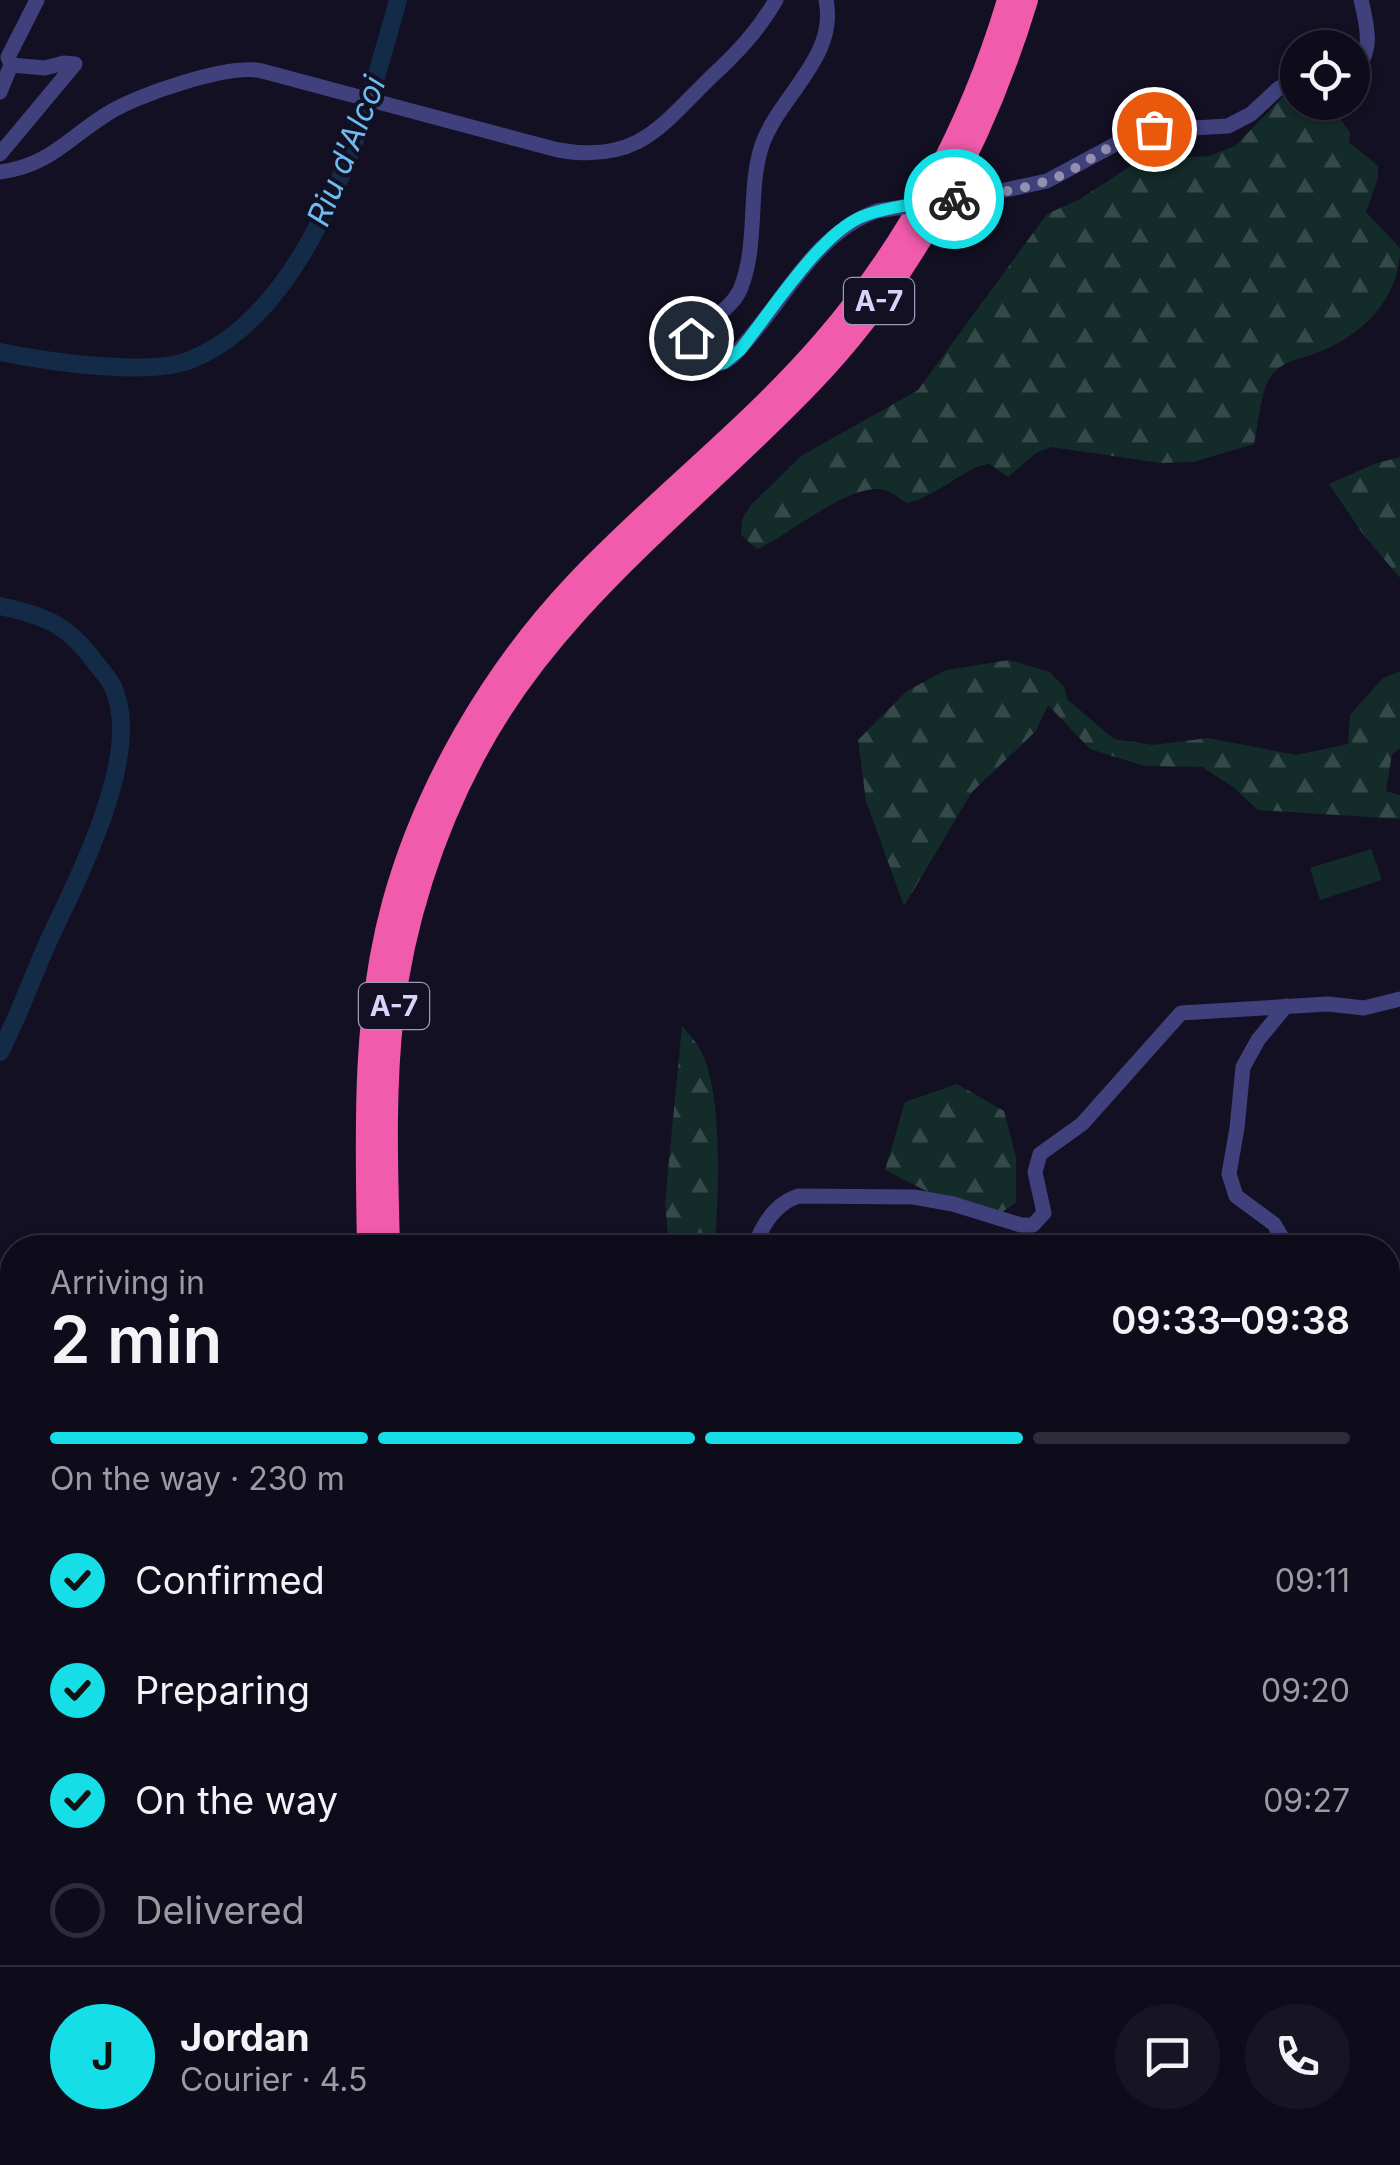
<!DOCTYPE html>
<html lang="en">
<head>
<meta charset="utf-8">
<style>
	:root { --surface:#0e0c1a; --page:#171523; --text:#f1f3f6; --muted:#9b9ba2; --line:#2e2c39; --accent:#15dee6 }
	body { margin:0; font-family:Inter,sans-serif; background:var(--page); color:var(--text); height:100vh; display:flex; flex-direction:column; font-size:38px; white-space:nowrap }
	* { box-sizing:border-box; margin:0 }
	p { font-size:32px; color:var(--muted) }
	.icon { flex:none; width:55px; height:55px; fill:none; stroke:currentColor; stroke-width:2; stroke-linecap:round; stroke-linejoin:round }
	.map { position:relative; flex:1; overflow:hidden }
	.details { position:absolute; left:0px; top:1235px; width:1400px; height:930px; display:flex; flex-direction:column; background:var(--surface); border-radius:40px 40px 0 0; box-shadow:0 2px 8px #0004,0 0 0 2px var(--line) }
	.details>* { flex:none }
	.controls { position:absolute; left:1280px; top:30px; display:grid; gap:20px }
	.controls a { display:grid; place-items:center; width:90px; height:90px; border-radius:50%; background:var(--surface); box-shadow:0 2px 8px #0004,0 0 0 2px var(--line); font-size:50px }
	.pin { position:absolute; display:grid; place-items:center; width:85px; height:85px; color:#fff; margin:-42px; border:5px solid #fff; border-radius:50%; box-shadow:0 2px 10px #0007 }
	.courier { position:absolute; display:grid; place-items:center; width:100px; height:100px; margin:-50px; border:8px solid #15dee6; border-radius:50%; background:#fff; color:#222; box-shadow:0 2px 12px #0007 }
	.head em { font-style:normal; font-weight:600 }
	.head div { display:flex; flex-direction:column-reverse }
	.head { display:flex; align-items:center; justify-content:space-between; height:170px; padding:0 50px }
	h1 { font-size:65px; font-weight:600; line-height:75px }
	.bar { display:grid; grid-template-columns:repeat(4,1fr); gap:15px 10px; align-content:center; height:120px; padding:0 50px }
	.bar i { height:12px; border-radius:8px; background:var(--line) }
	.bar .current { background:var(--accent) }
	.bar p { grid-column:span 4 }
	.line { display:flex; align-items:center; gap:25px; padding:0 50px; border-top:2px solid var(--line) }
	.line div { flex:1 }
	.round { display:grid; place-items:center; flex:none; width:105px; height:105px; border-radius:52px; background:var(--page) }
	ol { padding:0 50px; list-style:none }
	li { display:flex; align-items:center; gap:30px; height:110px }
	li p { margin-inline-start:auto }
	li .icon { padding:10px; border-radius:50%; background:var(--accent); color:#111; stroke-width:4 }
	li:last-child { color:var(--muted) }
	li i { width:55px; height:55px; border:5px solid var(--line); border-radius:50% }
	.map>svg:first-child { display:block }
	.green { fill:#132b29 }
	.forest { fill:url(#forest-firs) }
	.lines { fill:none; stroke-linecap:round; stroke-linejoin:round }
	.river { stroke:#142b47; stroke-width:18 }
	.minor { stroke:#3f407c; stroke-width:15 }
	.highway { stroke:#f05bab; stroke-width:22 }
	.minor-bridge { stroke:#3f407c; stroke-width:15 }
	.done { stroke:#928faf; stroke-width:10; stroke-dasharray:0 18 }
	.route { stroke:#15dee6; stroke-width:12 }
	.labels { text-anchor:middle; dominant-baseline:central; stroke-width:8; stroke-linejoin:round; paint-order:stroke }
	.shield { fill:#121022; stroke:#9c99ba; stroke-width:2.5 }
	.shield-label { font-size:28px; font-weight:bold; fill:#d7d4fb }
	.water-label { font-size:32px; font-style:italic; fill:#6cbcf1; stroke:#121022 }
</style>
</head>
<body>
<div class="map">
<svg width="1400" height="2165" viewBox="0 0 1400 2165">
	<defs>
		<pattern id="forest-firs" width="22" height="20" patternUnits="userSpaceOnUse" patternTransform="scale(2.5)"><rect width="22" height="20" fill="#132b29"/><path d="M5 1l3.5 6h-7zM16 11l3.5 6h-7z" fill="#354949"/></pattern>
	</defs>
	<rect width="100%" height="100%" fill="#121022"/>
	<!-- green -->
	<path class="green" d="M 1371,849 L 1382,880 L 1320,900 L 1310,868 Z"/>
	<!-- forest -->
	<path class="forest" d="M 1297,90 L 1298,102 L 1323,103 L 1340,118 L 1350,133 L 1349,142 L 1378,166 L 1378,178 L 1366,212 L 1400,248 C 1400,298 1364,334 1319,352 C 1304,358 1281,361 1271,376 C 1261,389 1258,426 1254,444 L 1193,462 L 1161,463 L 1051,447 L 1036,453 L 1008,477 L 989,464 C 967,466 937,496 908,503 C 900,500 895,494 887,491 C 854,478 789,536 757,549 L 741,535 L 742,519 L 751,505 L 801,456 L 918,390 L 1047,214 L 1080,199 L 1140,160 L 1209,156 L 1235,146 L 1282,98 Z
		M 1400,457 L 1400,578 L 1363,534 L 1329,484 L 1374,464 Z
		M 1009,660 L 1050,672 L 1064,687 L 1068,700 L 1114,739 L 1153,745 L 1208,738 L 1296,755 L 1348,744 L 1350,715 L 1382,679 L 1400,671 L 1400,749 L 1392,754 L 1386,791 L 1400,795 L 1400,819 L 1258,810 L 1233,787 L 1202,767 L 1144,766 L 1090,749 L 1048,705 L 1036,731 L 972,792 L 904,906 L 866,801 L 858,740 L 907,691 L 946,670 Z
		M 682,1026 C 688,1034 697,1042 701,1051 C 724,1098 718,1195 715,1247 L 669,1247 L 665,1202 Z
		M 957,1084 L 1004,1111 L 1016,1157 L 1016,1203 L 987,1222 L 885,1170 L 905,1102 Z
		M 1400,1707 L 1400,1816 L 1388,1824 L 1388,1720 Z
		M 1388,1931 L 1400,1944 L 1400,2089 L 1388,2098 Z"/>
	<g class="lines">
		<!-- river -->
		<path class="river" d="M 0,352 C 45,361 148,377 190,360 C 313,311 366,116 398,0
			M 0,606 C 44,615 68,625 95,662 C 101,670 109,678 113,687 C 144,754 77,879 49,940 C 32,977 19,1016 0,1052
			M 0,1577 L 12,1595
			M 0,1741 L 12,1727"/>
		<!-- minor -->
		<path class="minor" d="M 826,0 C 838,57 779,96 762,145 C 747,190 759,245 740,290 C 729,313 705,319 691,338 C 687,367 711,373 732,357 C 781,309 810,235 877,211
			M 11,65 L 45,68 L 64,63 L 75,64
			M 1352,73 C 1375,53 1367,25 1361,0
			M 0,92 L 11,65 L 8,57 L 37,0
			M 0,154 L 75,64
			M 0,172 C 49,166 68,138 107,114 C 136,95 230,63 262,71 L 558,150 C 638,164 661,126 711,77 C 737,53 758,31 776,0
			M 987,194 L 1047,181 L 1140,131 L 1228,126 L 1251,114 L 1279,88 L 1298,82
			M 754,1248 C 762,1225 775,1203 799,1196 L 914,1197 L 953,1204 L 1021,1225 L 1033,1225 L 1044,1213 L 1035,1172 L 1040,1154 L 1082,1124 L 1181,1013 L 1328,1004 L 1364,1008 L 1400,999
			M 1277,1248 L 1281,1236 L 1274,1224 L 1236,1196 L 1229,1174 L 1237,1128 L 1243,1067 L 1258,1040 L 1286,1006
			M 468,2152 L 475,2165
			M 637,2152 L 653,2165
			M 121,2165 L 126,2152"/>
		<!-- highway -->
		<path class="highway" d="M 368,1248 C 366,1132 362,1016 393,903 C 425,787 492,672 575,584 C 654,500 747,430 823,342 C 908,244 971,125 1008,0
			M 389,1248 C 387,1169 384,1091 393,1013 C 403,925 433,832 475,754 C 555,603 693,506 809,385 C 912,278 984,142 1027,0
			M 505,2152 L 513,2165
			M 530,2152 L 539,2165"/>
		<!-- minor-bridge -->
		<path class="minor-bridge" d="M 877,211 L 987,194"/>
	</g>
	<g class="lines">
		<!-- done -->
		<path class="done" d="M 954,199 C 990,194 1028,190 1062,175 C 1094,160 1118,136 1154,129"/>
		<!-- route -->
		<path class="route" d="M 691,338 C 687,353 696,361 709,367 L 724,363 L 740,350 C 770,313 819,235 861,217 C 890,205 924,204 954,199"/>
	</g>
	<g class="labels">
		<!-- shield labels -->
		<g class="shield">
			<rect x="844" y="278" width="70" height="46" rx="8"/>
			<rect x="359" y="983" width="70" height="46" rx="8"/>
		</g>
		<g class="shield-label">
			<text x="879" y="301">A-7</text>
			<text x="394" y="1006">A-7</text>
		</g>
		<!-- water labels -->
		<g class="water-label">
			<text transform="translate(346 151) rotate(-68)">Riu d'Alcoi</text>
		</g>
	</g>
</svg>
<div class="controls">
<a><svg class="icon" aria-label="locate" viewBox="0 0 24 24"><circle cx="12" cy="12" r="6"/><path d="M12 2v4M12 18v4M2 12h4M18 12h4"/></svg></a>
</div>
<div class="pin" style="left:1154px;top:129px;background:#ea580c"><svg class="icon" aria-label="bag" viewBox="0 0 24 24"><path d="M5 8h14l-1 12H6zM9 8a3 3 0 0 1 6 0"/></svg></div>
<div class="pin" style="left:691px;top:338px;background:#1f2937"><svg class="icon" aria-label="home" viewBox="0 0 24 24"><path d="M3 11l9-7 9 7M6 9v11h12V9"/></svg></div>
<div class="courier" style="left:954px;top:199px"><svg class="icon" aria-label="bike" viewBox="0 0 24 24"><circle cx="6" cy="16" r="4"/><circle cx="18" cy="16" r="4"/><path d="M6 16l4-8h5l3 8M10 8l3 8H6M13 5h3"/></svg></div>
<section class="details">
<div class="head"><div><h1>2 min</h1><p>Arriving in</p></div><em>09:33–09:38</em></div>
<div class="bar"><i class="current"></i><i class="current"></i><i class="current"></i><i></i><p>On the way · 230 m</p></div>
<ol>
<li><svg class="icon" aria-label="check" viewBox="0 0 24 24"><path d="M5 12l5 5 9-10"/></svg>Confirmed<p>09:11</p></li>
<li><svg class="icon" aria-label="check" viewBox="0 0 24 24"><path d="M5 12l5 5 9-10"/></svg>Preparing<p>09:20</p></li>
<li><svg class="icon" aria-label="check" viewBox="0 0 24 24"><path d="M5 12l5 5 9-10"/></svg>On the way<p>09:27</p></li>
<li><i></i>Delivered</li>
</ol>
<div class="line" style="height:180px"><b class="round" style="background:var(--accent);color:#111">J</b><div><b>Jordan</b><p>Courier · 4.5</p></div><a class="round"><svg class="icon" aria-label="chat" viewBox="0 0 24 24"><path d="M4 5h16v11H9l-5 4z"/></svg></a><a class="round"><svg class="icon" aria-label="phone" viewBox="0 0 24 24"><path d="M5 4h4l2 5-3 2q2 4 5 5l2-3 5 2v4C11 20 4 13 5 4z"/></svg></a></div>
</section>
</div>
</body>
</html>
